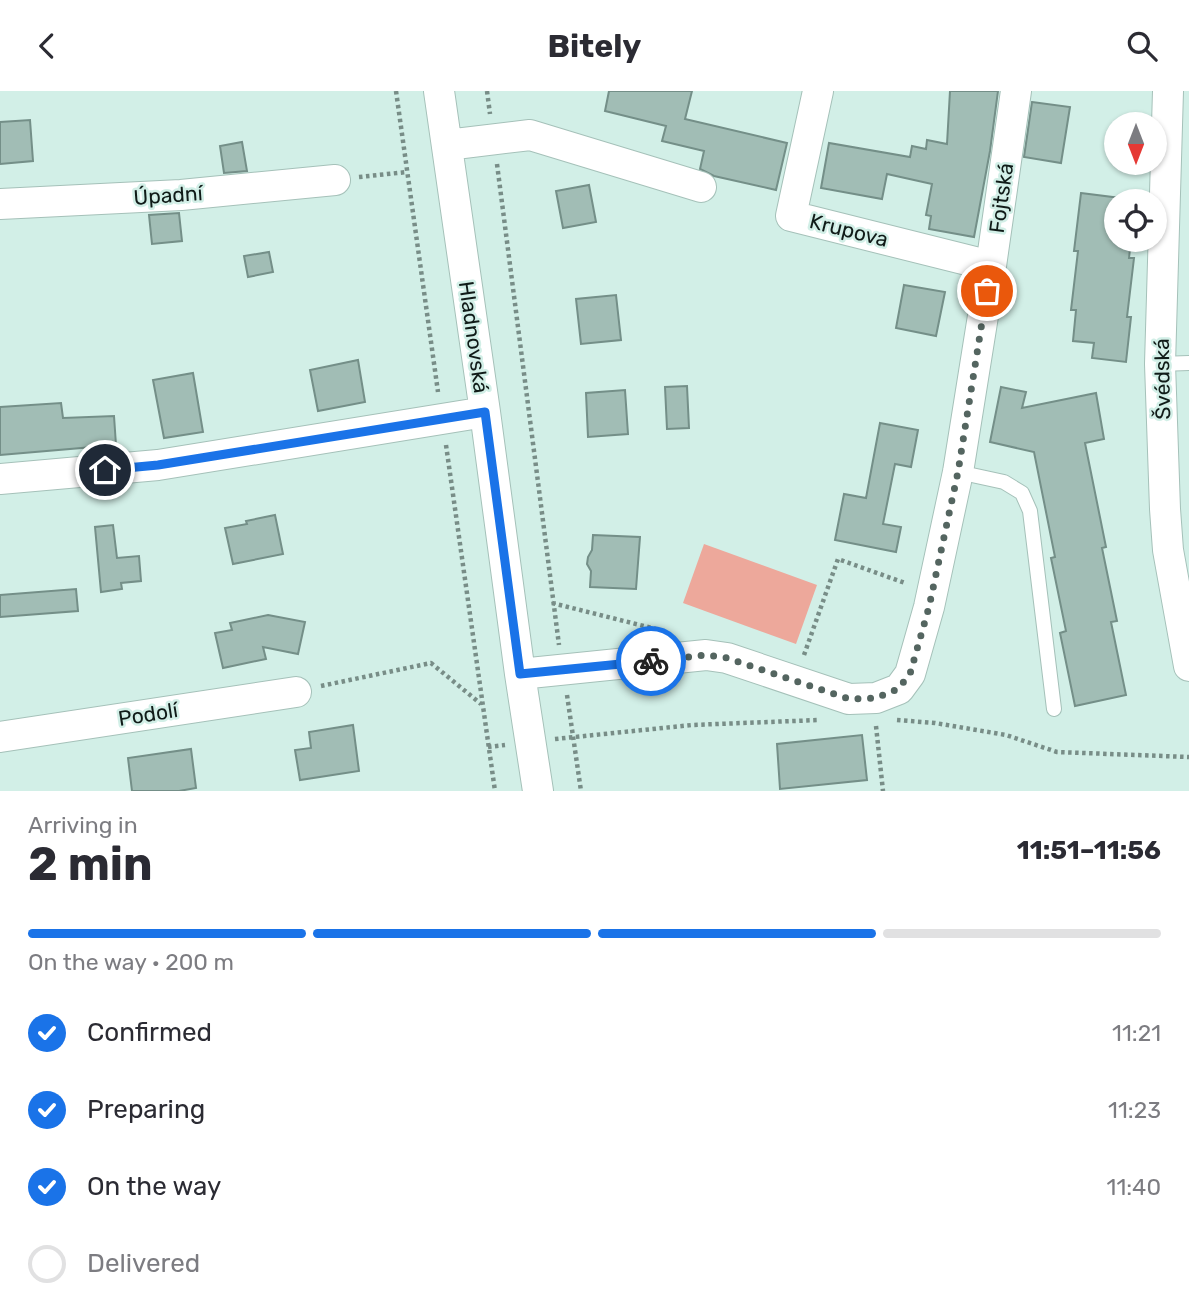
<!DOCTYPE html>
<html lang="en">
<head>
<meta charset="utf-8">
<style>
	:root { --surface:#fff; --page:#f7f7f7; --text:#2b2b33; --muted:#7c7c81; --line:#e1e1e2; --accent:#1a73e8 }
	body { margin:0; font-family:Rubik,sans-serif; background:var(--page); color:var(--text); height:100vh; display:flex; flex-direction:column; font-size:26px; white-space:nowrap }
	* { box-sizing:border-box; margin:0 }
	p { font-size:23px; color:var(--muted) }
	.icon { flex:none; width:38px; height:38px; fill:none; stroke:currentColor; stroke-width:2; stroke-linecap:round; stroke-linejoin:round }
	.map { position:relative; height:700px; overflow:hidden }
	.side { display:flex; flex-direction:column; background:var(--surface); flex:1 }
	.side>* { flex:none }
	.needle { width:46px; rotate:180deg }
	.controls { position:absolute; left:1104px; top:21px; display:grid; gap:14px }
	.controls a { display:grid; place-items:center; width:63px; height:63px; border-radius:50%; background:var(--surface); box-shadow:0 2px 5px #0004; font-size:35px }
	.pin { position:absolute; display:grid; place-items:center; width:60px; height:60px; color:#fff; margin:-30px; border:4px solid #fff; border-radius:50%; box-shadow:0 2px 7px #0007 }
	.courier { position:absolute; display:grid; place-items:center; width:70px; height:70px; margin:-35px; border:5px solid #1a73e8; border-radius:50%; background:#fff; color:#222; box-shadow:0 2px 9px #0007 }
	.overview em { font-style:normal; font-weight:700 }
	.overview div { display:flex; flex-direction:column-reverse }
	.overview { display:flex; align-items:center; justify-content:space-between; height:119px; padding:0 28px }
	h1 { font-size:46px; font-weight:700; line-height:52px }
	.bar { display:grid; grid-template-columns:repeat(4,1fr); gap:10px 7px; align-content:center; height:84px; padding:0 28px }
	.bar i { height:9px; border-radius:5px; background:var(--line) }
	.bar .active { background:var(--accent) }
	.bar p { grid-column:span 4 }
	ol { padding:0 28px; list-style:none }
	li { display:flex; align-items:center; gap:21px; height:77px }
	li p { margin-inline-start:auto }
	li .icon { padding:7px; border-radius:50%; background:var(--accent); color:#fff; stroke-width:4 }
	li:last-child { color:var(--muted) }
	li i { width:38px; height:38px; border:4px solid var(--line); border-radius:50% }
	header { display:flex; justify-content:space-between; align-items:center; height:91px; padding:0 28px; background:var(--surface); font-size:32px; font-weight:700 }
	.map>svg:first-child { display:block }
	.green { fill:#eda89b }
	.building { fill:#a1bdb5; stroke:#748f88; stroke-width:2 }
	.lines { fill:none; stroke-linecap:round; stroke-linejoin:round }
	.lane-casing { stroke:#a5c1b9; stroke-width:16 }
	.street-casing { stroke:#a5c1b9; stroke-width:32 }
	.path { stroke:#788d87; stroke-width:4.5; stroke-dasharray:3.5 3.5; stroke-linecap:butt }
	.lane { stroke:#fff; stroke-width:14 }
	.street { stroke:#fff; stroke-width:30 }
	.done { stroke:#546560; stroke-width:7; stroke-dasharray:0 12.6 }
	.route { stroke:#1a73e8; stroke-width:9 }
	.labels { text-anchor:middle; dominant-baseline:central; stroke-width:5; stroke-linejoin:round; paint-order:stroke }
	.street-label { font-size:21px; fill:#101b18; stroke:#d2efe7 }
</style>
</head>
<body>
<header><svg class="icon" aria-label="back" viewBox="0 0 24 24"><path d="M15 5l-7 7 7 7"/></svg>Bitely<svg class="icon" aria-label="search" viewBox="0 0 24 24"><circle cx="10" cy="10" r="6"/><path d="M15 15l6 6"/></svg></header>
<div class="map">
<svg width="1189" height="700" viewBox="0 0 1189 700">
	<rect width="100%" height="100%" fill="#d2efe7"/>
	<!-- green -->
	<path class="green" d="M 704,453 L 817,494 L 796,553 L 683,512 Z"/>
	<!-- building -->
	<path class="building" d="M 609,0 L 692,0 L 685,28 L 787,52 L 776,99 L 714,85 L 700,78 L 704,60 L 662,50 L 666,35 L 605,20 Z
		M 950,0 L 998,0 L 990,60 L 974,146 L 929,138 L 931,125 L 926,124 L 932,93 L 887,83 L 882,108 L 821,97 L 829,52 L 910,66 L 912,55 L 926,58 L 927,49 L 947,53 Z
		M 1032,11 L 1070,16 L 1061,72 L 1024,66 Z
		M 30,29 L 33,70 L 0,73 L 0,31 Z
		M 242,51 L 247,80 L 224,82 L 220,55 Z
		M 589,94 L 596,131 L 563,137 L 556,100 Z
		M 1081,102 L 1136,109 L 1136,110 L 1116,110 L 1116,149 L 1131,149 L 1129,167 L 1134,167 L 1127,226 L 1131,226 L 1126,271 L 1092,267 L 1094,252 L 1073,250 L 1076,219 L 1071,219 L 1078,160 L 1074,160 Z
		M 179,122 L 182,150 L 152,153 L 149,124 Z
		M 269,161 L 273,181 L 248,186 L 244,165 Z
		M 904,194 L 945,201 L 936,245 L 896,237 Z
		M 616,204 L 621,249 L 581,253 L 576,208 Z
		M 358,269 L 365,311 L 318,320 L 310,279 Z
		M 193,282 L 203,341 L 164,347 L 153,289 Z
		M 687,295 L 689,337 L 667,338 L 665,296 Z
		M 1001,296 L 1026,301 L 1022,317 L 1096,302 L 1104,348 L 1085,352 L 1106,456 L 1102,457 L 1117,530 L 1111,531 L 1126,604 L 1075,615 L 1060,542 L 1066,540 L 1051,467 L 1055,466 L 1034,361 L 990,351 Z
		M 625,299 L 628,343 L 588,346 L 586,302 Z
		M 61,312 L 63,327 L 114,325 L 116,354 L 0,364 L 0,316 Z
		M 880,332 L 918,339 L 911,376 L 895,373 L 883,433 L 901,436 L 896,461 L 835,449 L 844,403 L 866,407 Z
		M 275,424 L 283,463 L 233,473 L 225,437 L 247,433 L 246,430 Z
		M 113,434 L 117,467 L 139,465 L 141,490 L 121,492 L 122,498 L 101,501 L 95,436 Z
		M 593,444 L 640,446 L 636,498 L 590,496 L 591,480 L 587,473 L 588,466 L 592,459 Z
		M 76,498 L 78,520 L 0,526 L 0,504 Z
		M 268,524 L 305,531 L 298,563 L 263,556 L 266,568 L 223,577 L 215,542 L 232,539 L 230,532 Z
		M 353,634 L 359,680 L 300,689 L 295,659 L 311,657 L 309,641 Z
		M 862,644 L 867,689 L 780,698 L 777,653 Z
		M 191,658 L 196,697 L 179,700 L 132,700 L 128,667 Z"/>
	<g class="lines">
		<!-- lane casing -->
		<g class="lane-casing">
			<path id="lane" d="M 1160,273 L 1189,272
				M 958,381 L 1004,391 L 1022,402 L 1030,420 L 1054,618"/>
		</g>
		<!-- street casing -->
		<g class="street-casing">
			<path id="street" d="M 439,0 L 485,321 L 520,583 L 538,700
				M 818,0 L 791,125 L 991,175
				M 1168,0 L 1160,273 L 1165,418 L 1168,459 L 1189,575
				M 447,54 L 530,44 L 701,96
				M 0,113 L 181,104 L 335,89
				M 0,388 L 158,374 L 485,321
				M 520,583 L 706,564 L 727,567 L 849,608 L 876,607 L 899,598 L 910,583 L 929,516 L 958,381 L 991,175 L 1016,0
				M 0,646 L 296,601"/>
		</g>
		<!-- path -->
		<path class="path" d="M 396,0 L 438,301
			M 487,0 L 490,23
			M 497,73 L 559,554
			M 359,86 L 407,81
			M 446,354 L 495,700
			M 552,512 L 660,539
			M 804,564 L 838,468 L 905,492
			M 321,595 L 431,572 L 481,613
			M 567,604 L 581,700
			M 897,629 L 935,632 L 1006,644 L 1057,661 L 1189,666
			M 876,635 L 883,700
			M 555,648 L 692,634 L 819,629
			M 488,656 L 505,654"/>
		<!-- lane -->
		<use href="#lane" class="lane"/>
		<!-- street -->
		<use href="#street" class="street"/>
	</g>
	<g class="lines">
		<!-- done -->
		<path class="done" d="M 651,570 L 706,564 L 727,567 L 849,608 L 876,607 L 898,598 L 910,583 L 929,516 L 958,381 L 987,200"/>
		<!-- route -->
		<path class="route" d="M 105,379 L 158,374 L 485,321 L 520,583 L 651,570"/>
	</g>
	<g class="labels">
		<!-- street labels -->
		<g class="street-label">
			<text transform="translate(168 104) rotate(-4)">Úpadní</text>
			<text transform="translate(1001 107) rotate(-82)">Fojtská</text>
			<text transform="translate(849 139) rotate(14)">Krupova</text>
			<text transform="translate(474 246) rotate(82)">Hladnovská</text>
			<text transform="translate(1162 288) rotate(-91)">Švédská</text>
			<text transform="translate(148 623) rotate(-9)">Podolí</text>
		</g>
	</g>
</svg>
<div class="controls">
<a><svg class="needle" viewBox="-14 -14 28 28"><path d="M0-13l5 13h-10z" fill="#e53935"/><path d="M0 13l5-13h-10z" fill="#7c7c81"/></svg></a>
<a><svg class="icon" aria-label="locate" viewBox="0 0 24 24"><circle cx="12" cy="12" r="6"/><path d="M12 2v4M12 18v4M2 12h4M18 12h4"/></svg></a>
</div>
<div class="pin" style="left:987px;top:200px;background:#ea580c"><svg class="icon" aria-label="bag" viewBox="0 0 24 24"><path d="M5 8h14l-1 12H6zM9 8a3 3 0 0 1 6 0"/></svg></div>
<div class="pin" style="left:105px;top:379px;background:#1f2937"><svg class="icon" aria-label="home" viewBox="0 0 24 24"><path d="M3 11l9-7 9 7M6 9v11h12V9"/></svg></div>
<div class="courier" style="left:651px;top:570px"><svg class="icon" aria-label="bike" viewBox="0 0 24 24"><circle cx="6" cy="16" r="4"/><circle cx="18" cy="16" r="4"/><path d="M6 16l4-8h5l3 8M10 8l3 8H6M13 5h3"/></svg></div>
</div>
<section class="side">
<div class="overview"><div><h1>2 min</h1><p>Arriving in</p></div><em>11:51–11:56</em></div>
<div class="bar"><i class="active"></i><i class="active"></i><i class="active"></i><i></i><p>On the way · 200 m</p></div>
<ol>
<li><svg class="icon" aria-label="check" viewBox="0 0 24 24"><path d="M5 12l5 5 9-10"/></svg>Confirmed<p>11:21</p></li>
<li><svg class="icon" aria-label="check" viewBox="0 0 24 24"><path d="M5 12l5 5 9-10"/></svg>Preparing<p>11:23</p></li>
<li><svg class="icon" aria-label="check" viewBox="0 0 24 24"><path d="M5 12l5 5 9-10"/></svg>On the way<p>11:40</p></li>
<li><i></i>Delivered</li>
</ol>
</section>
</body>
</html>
